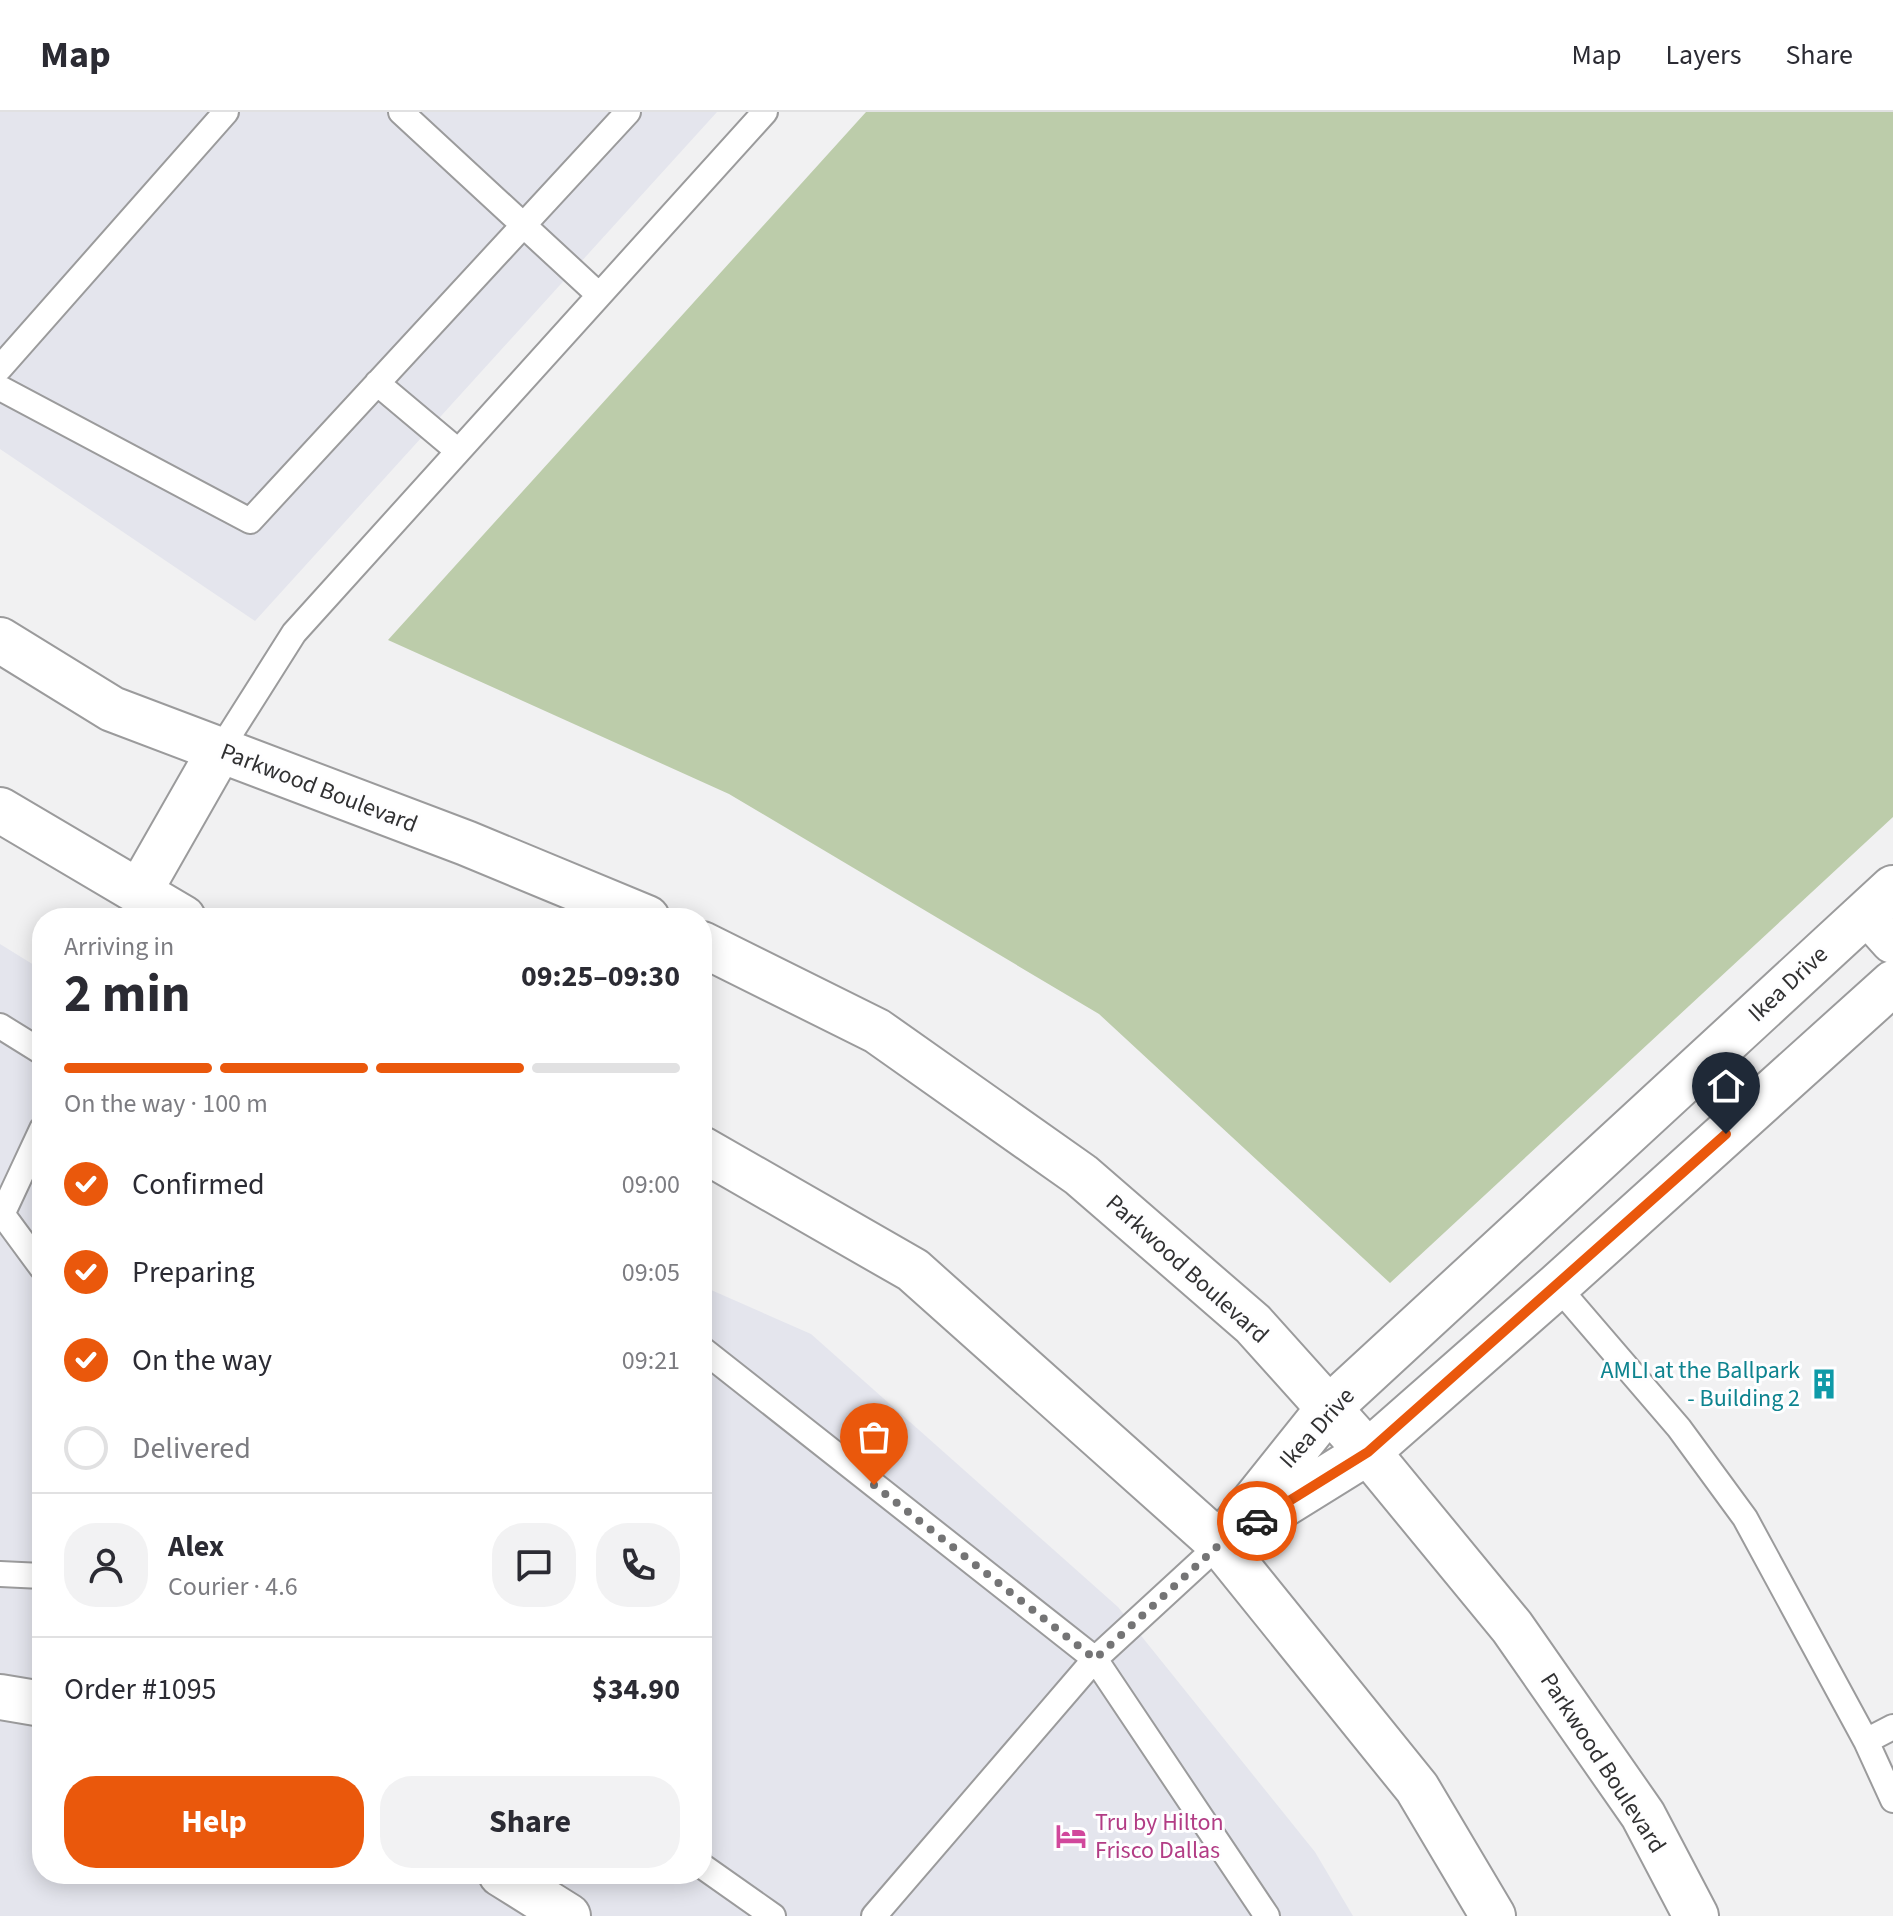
<!DOCTYPE html>
<html lang="en">
<head>
<meta charset="utf-8">
<style>
	:root { --surface:#fff; --page:#f2f2f3; --text:#2b2b33; --muted:#7c7c81; --line:#e1e1e2; --accent:#ea580c }
	body { margin:0; font-family:"Source Sans 3",sans-serif; background:var(--page); color:var(--text); height:100vh; display:flex; flex-direction:column; font-size:30px; white-space:nowrap }
	* { box-sizing:border-box; margin:0 }
	p { font-size:26px; color:var(--muted) }
	.icon { flex:none; width:44px; height:44px; fill:none; stroke:currentColor; stroke-width:2; stroke-linecap:round; stroke-linejoin:round }
	.map { position:relative; flex:1; overflow:hidden }
	.details { position:absolute; left:32px; top:796px; width:680px; height:976px; display:flex; flex-direction:column; background:var(--surface); border-radius:32px; box-shadow:0 4px 20px #0003 }
	.details>* { flex:none }
	.pin { position:absolute; display:grid; place-items:center; width:68px; height:68px; color:#fff; margin:-82px -34px; border-radius:50% 50% 50% 0; rotate:-45deg; box-shadow:0 0 8px #0007 }
	.pin .icon { rotate:45deg }
	.courier { position:absolute; display:grid; place-items:center; width:80px; height:80px; margin:-40px; border:6px solid #ea580c; border-radius:50%; background:#fff; color:#222; box-shadow:0 2px 10px #0007 }
	.overview em { font-style:normal; font-weight:700 }
	.overview div { display:flex; flex-direction:column-reverse }
	.overview { display:flex; align-items:center; justify-content:space-between; height:136px; padding:0 32px }
	h1 { font-size:52px; font-weight:700; line-height:60px }
	.bar { display:grid; grid-template-columns:repeat(4,1fr); gap:12px 8px; align-content:center; height:96px; padding:0 32px }
	.bar i { height:10px; border-radius:6px; background:var(--line) }
	.bar .active { background:var(--accent) }
	.bar p { grid-column:span 4 }
	.line { display:flex; align-items:center; gap:20px; padding:0 32px; border-top:2px solid var(--line) }
	.line div { flex:1 }
	.round { display:grid; place-items:center; flex:none; width:84px; height:84px; border-radius:32px; background:var(--page) }
	ol { padding:0 32px; list-style:none }
	li { display:flex; align-items:center; gap:24px; height:88px }
	li p { margin-inline-start:auto }
	li .icon { padding:8px; border-radius:50%; background:var(--accent); color:#fff; stroke-width:4 }
	li:last-child { color:var(--muted) }
	li i { width:44px; height:44px; border:4px solid var(--line); border-radius:50% }
	.primary-button { display:flex; gap:16px; margin-top:auto; padding:16px 32px }
	.primary-button a { flex:1; height:92px; border-radius:32px; background:var(--accent); color:#fff; font-size:32px; font-weight:700; line-height:92px; text-align:center }
	.primary-button a+a { background:var(--page); color:var(--text) }
	header { display:flex; align-items:center; gap:48px; box-sizing:border-box; height:112px; padding:0 40px; background:var(--surface); border-bottom:2px solid var(--line) }
	header strong { font-size:38px }
	nav { display:flex; gap:44px; margin-inline-start:auto; font-size:28px }
	.map>svg:first-child { display:block }
	.built { fill:#e4e5ed }
	.green { fill:#bcccaa }
	.lines { fill:none; stroke-linecap:round; stroke-linejoin:round }
	.service-casing { stroke:#9b9b9c; stroke-width:28 }
	.minor-casing { stroke:#9b9b9c; stroke-width:48 }
	.tertiary-casing { stroke:#9b9b9c; stroke-width:48 }
	.secondary-casing { stroke:#9b9b9c; stroke-width:48 }
	.service { stroke:#fff; stroke-width:24 }
	.minor { stroke:#fff; stroke-width:44 }
	.tertiary { stroke:#fff; stroke-width:44 }
	.secondary { stroke:#fff; stroke-width:44 }
	.done { stroke:#747475; stroke-width:8; stroke-dasharray:0 14.4 }
	.route { stroke:#ea580c; stroke-width:10 }
	.labels { text-anchor:middle; dominant-baseline:central; stroke-width:6; stroke-linejoin:round; paint-order:stroke }
	.street-label { font-size:24px; fill:#313132; stroke:#fefeff }
	.culture-label { font-size:24px; fill:#0d838f; stroke:#fefeff; text-anchor:end }
	.hotel-label { font-size:24px; fill:#b23c85; stroke:#fefeff; text-anchor:start }
</style>
</head>
<body>
<header>
<strong>Map</strong>
<nav><a>Map</a><a>Layers</a><a>Share</a></nav>
</header>
<div class="map">
<svg width="1893" height="1804" viewBox="0 0 1893 1804">
	<rect width="100%" height="100%" fill="#f1f1f2"/>
	<!-- built -->
	<path class="built" d="M 0,0 L 717,0 L 255,509 L 0,337 Z
		M 0,832 L 42,858 L 42,1762 L 702,1762 L 702,1174 L 811,1222 L 1118,1495 L 1315,1740 L 1353,1804 L 0,1804 Z"/>
	<!-- green -->
	<path class="green" d="M 866,0 L 1893,0 L 1893,705 L 1390,1171 L 1099,902 L 729,682 L 388,528 Z"/>
	<g class="lines">
		<!-- service casing -->
		<g class="service-casing">
			<path id="service" d="M 401,0 L 599,183
				M 0,256 L 226,0
				M 377,271 L 458,339
				M 0,276 L 250,409 L 628,0
				M 220,638 L 294,521 L 765,0
				M 0,914 L 42,940
				M 3,1103 L 42,1156
				M 0,1107 L 42,1017
				M 1557,1174 L 1679,1316 L 1745,1406 L 1866,1629 L 1893,1688
				M 702,1237 L 1095,1547 L 1267,1804
				M 0,1462 L 42,1464
				M 1866,1629 L 1893,1615
				M 702,1754 L 773,1804
				M 874,1804 L 1095,1547 L 1220,1432"/>
		</g>
		<!-- minor casing -->
		<g class="minor-casing">
			<path id="minor" d="M 0,1585 L 42,1592
				M 501,1762 L 568,1804"/>
		</g>
		<!-- tertiary casing -->
		<g class="tertiary-casing">
			<path id="tertiary" d="M 1867,800 L 1893,829
				M 1249,1414 L 1368,1340 L 1557,1174 L 1893,871
				M 1220,1432 L 1328,1297 L 1893,776"/>
		</g>
		<!-- secondary casing -->
		<g class="secondary-casing">
			<path id="secondary" d="M 0,528 L 112,597 L 466,731 L 647,806
				M 0,698 L 183,806
				M 139,780 L 220,638
				M 702,832 L 877,919 L 1081,1063 L 1253,1212 L 1368,1340 L 1512,1515 L 1643,1703 L 1696,1804
				M 702,1037 L 913,1158 L 1220,1432 L 1417,1676 L 1493,1804"/>
		</g>
		<!-- service -->
		<use href="#service" class="service"/>
		<!-- minor -->
		<use href="#minor" class="minor"/>
		<!-- tertiary -->
		<use href="#tertiary" class="tertiary"/>
		<!-- secondary -->
		<use href="#secondary" class="secondary"/>
	</g>
	<g class="lines">
		<!-- done -->
		<path class="done" d="M 874,1373 L 1095,1547 L 1220,1432 L 1257,1409"/>
		<!-- route -->
		<path class="route" d="M 1257,1409 L 1368,1340 L 1726,1022"/>
	</g>
	<!-- icons -->
	<defs>
		<g id="building-bare" transform="scale(2.4)"><path d="M-4-6H4V6H1V3H-1V6H-4ZM-2.5-4.3h1.7v1.8h-1.7ZM.8-4.3h1.7v1.8H.8ZM-2.5-1h1.7V.8h-1.7ZM.8-1h1.7V.8H.8Z" fill="#0f9aa8" stroke="#fefeff" stroke-width="2.5" paint-order="stroke"/></g>
		<g id="hotel-bare" transform="scale(2.4)"><path d="M-6-4.5h1.5V1H6V5H4.5V3h-9V5H-6ZM-4 0a1.8 1.8 0 1 1 3.6 0ZM.5 0V-2.5h3Q6-2.5 6 0Z" fill="#d1479c" stroke="#fefeff" stroke-width="2.5" paint-order="stroke"/></g>
	</defs>
	<g fill-rule="evenodd">
		<use href="#building-bare" x="1824" y="1272"/>
		<use href="#hotel-bare" x="1071" y="1724"/>
	</g>
	<g class="labels">
		<!-- street labels -->
		<g class="street-label">
			<text transform="translate(319 676) rotate(21)">Parkwood Boulevard</text>
			<text transform="translate(1788 872) rotate(-43)">Ikea Drive</text>
			<text transform="translate(1187 1157) rotate(42)">Parkwood Boulevard</text>
			<text transform="translate(1317 1316) rotate(-48)">Ikea Drive</text>
			<text transform="translate(1603 1651) rotate(57)">Parkwood Boulevard</text>
		</g>
		<!-- culture labels -->
		<g class="culture-label">
			<text x="1800" y="1258">AMLI at the Ballpark<tspan x="1800" dy="28">- Building 2</tspan></text>
		</g>
		<!-- hotel labels -->
		<g class="hotel-label">
			<text x="1095" y="1710">Tru by Hilton<tspan x="1095" dy="28">Frisco Dallas</tspan></text>
		</g>
	</g>
</svg>
<div class="pin" style="left:874px;top:1373px;background:#ea580c"><svg class="icon" aria-label="bag" viewBox="0 0 24 24"><path d="M5 8h14l-1 12H6zM9 8a3 3 0 0 1 6 0"/></svg></div>
<div class="pin" style="left:1726px;top:1022px;background:#1f2937"><svg class="icon" aria-label="home" viewBox="0 0 24 24"><path d="M3 11l9-7 9 7M6 9v11h12V9"/></svg></div>
<div class="courier" style="left:1257px;top:1409px"><svg class="icon" aria-label="car" viewBox="0 0 24 24"><path d="M5 17H2v-5l4-1 3-4h7l3 4 3 1v5h-3M9 17h6M6 11h13"/><circle cx="7" cy="17" r="2"/><circle cx="17" cy="17" r="2"/></svg></div>
<section class="details">
<div class="overview"><div><h1>2 min</h1><p>Arriving in</p></div><em>09:25–09:30</em></div>
<div class="bar"><i class="active"></i><i class="active"></i><i class="active"></i><i></i><p>On the way · 100 m</p></div>
<ol>
<li><svg class="icon" aria-label="check" viewBox="0 0 24 24"><path d="M5 12l5 5 9-10"/></svg>Confirmed<p>09:00</p></li>
<li><svg class="icon" aria-label="check" viewBox="0 0 24 24"><path d="M5 12l5 5 9-10"/></svg>Preparing<p>09:05</p></li>
<li><svg class="icon" aria-label="check" viewBox="0 0 24 24"><path d="M5 12l5 5 9-10"/></svg>On the way<p>09:21</p></li>
<li><i></i>Delivered</li>
</ol>
<div class="line" style="height:144px"><a class="round"><svg class="icon" aria-label="person" viewBox="0 0 24 24"><circle cx="12" cy="8" r="4"/><path d="M4 21q1-7 8-7t8 7"/></svg></a><div><b>Alex</b><p>Courier · 4.6</p></div><a class="round"><svg class="icon" aria-label="chat" viewBox="0 0 24 24"><path d="M4 5h16v11H9l-5 4z"/></svg></a><a class="round"><svg class="icon" aria-label="phone" viewBox="0 0 24 24"><path d="M5 4h4l2 5-3 2q2 4 5 5l2-3 5 2v4C11 20 4 13 5 4z"/></svg></a></div>
<div class="line" style="height:104px"><div>Order #1095</div><b>$34.90</b></div>
<div class="primary-button"><a>Help</a><a>Share</a></div>
</section>
</div>
</body>
</html>
